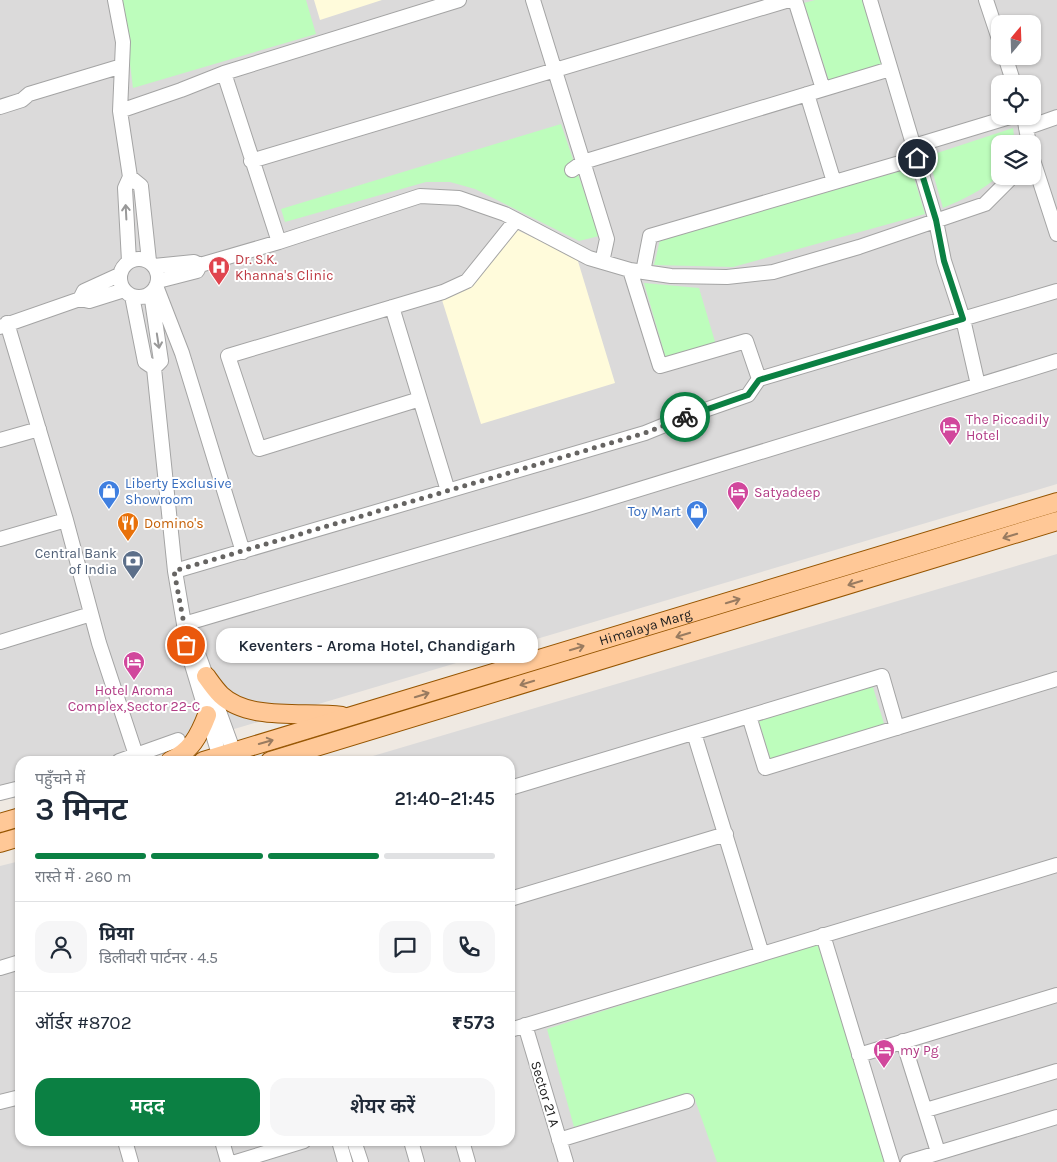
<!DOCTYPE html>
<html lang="hi">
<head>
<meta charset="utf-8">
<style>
	:root { --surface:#fff; --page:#f6f6f7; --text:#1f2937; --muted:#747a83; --line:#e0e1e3; --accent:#0b8043 }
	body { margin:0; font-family:Karla,"Noto Sans Devanagari",sans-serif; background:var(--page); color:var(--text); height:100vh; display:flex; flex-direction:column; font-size:19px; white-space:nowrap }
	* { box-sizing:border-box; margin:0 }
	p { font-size:16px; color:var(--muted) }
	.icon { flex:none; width:28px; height:28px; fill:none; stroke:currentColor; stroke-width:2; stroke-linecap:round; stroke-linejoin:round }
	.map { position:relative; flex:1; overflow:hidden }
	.drawer { position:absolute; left:15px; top:756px; width:500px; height:390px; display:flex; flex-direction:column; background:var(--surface); border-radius:15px; box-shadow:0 1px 4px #0004 }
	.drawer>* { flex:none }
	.needle { width:32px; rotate:19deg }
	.tools { position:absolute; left:991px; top:15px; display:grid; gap:10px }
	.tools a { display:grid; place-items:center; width:50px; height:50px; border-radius:10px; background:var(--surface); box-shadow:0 1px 4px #0004; font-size:25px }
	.pin { position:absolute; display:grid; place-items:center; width:42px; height:42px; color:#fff; margin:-21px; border:2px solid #fff; border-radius:50%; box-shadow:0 1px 5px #0007 }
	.courier { position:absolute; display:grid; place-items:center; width:50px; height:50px; margin:-25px; border:4px solid #0b8043; border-radius:50%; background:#fff; color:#222; box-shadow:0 1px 6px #0007 }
	.bubble { position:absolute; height:35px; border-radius:15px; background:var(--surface); box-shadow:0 1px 4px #0004; font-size:16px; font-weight:600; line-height:35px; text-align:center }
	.headline em { font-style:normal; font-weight:600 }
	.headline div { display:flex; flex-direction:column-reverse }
	.headline { display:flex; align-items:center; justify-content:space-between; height:85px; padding:0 20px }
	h1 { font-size:32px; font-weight:600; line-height:38px }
	.bar { display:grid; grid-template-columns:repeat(4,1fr); gap:8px 5px; align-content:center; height:60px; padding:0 20px }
	.bar i { height:6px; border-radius:4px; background:var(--line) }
	.bar .on { background:var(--accent) }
	.bar p { grid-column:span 4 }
	.line { display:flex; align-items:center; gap:12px; padding:0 20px; border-top:1px solid var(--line) }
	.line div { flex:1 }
	.round { display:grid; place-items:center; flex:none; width:52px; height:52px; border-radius:15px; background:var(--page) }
	.cta { display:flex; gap:10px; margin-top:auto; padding:10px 20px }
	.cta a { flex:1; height:58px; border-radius:15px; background:var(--accent); color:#fff; font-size:20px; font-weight:600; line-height:58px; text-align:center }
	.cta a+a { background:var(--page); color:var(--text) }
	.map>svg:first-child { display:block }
	.residential { fill:#dbdada; fill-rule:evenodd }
	.education { fill:#fffbdb }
	.park { fill:#bdfdbc }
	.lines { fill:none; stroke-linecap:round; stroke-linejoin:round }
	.minor-casing { stroke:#a4a4a4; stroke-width:16 }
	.major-casing { stroke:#965500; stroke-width:20 }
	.minor { stroke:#fff; stroke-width:14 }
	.major { stroke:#ffc897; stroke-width:18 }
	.oneway { stroke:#999 }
	.oneway2 { stroke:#997b60 }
	.done { stroke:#666462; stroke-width:5; stroke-dasharray:0 9 }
	.route { stroke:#0b8043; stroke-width:6 }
	.labels { text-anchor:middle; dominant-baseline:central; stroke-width:4; stroke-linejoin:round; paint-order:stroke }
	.health-label { font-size:14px; fill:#be3a42; stroke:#fff; text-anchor:start }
	.hotel-label { font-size:14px; fill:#b23c85; stroke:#fff; text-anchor:start }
	.shop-label { font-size:14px; fill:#366cbe; stroke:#fff; text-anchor:start }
	.food-label { font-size:14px; fill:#c56008; stroke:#fff; text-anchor:start }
	.service-label { font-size:14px; fill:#4e5e75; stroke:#fff; text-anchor:end }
	.street-label { font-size:14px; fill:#1d1d1d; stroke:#fff }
</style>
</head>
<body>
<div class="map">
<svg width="1057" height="1162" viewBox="0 0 1057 1162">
	<rect width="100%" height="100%" fill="#efe9e2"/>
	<!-- residential -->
	<path class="residential" d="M 0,0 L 1057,0 L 1057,484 L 127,761 L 20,761 L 20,794 L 0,800 ZM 1000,24 L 1032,24 L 1032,56 L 1000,56 ZM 1000,84 L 1032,84 L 1032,116 L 1000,116 ZM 1000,144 L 1032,144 L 1032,176 L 1000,176 Z
		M 1057,554 L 1057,1162 L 0,1162 L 0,866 L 20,861 L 20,1141 L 510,1141 L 510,761 L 356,761 Z"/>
	<!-- education -->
	<path class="education" d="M 314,0 L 382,0 L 320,20 Z
		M 517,230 L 577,258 L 615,383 L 481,424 L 442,300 L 473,285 Z"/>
	<!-- park -->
	<path class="park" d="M 122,0 L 306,0 L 316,34 L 133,88 Z
		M 815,0 L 863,0 L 884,64 L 829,81 L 804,3 Z
		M 561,124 L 599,236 L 579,241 L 475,189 L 450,182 L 426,182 L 285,222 L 281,209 Z
		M 1013,128 L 1015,144 L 1000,144 L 1000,175 C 983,190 964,199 943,208 L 928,156 Z
		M 911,168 L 925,214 L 733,267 L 654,265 L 660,240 Z
		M 644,283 L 699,288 L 716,345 L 666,359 Z
		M 872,684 L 885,727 L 771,761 L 758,718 Z
		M 817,942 L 890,1162 L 717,1162 L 693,1094 L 574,1127 L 547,1029 Z"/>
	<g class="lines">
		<!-- minor casing -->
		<g class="minor-casing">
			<path id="minor" d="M 115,0 L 123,42 L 120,111 L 130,177
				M 533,0 L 607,239 L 602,262
				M 795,0 L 823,89
				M 870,0 L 936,221 L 944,261 L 963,319 L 978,385
				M 986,0 L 1000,42
				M 1005,56 L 1014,84
				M 224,73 L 279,242
				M 807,94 L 834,182
				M 0,107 L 22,100 L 29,94 L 122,66
				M 120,111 L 181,90 L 224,73 L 459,0
				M 1024,116 L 1029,144
				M 1026,128 L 1057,117
				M 914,146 L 1013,116
				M 1032,157 L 1057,234
				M 251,161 L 789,0
				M 572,170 L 583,162 L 890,69
				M120 278a19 19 0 1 1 38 0a19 19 0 1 1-38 0Z
				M 129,261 L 125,188 L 130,177 L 141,186 L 149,261
				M 200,265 L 279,242 L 420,196 L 459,198 L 505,214 L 589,258 L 630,270 L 671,276 L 727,277 L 773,272 L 859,247 L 985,204 L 1013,176
				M 154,266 L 194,262 L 200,265 L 197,271 L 158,281
				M 630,270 L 660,366 L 746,341 L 759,379 L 1057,291
				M 643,272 L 650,236 L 917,158
				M 119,275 L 84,291 L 80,299 L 89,301 L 124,290
				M 156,286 L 182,353 L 243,552
				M 132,296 L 145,362 L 154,368 L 161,361 L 151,293
				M 392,307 L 448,491
				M 7,323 L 66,520 L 99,643 L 136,755
				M 0,327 L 80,299
				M 154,368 L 175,571 L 184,624 L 186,645 L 221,761
				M 420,399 L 259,449 L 228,356 L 443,292 L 467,281 L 516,220
				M 0,440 L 39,429
				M 0,539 L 66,520
				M 175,571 L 645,433 L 682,418 L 748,395 L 759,379
				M 184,624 L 588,505 L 1057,361
				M 193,640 L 237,761
				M 0,642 L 91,614
				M 749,716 L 765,768 L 1057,679
				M 694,733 L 762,954
				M 119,761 L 178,740
				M 510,788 L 882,676 L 897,728
				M 0,793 L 20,788
				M 510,899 L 726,834
				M 823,935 L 892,1162
				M 0,968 L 20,962
				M 525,1025 L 566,1162
				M 510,1030 L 1057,865
				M 903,1041 L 938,1152
				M 859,1055 L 1057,995
				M 0,1102 L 20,1097
				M 926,1110 L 1057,1071
				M 559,1140 L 687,1101
				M 125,1141 L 131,1162
				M 222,1141 L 228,1162
				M 339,1141 L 345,1162
				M 354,1141 L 361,1162
				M 411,1141 L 417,1162
				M 462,1141 L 468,1162
				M 236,1162 L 304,1141
				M 908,1162 L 1057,1117"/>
		</g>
		<!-- major casing -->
		<g class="major-casing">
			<g id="major">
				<path d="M 206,676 C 211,683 215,689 221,695 C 250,722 306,711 342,716"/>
				<path d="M 170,761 C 191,751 199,736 207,715"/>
				<path id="s1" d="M 203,761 L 1057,502"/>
				<path d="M 270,761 L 1057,521"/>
				<path d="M 0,823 L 20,817"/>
				<path d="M 0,843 L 20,837"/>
			</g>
		</g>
		<!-- minor -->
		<use href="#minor" class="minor"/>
		<!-- major -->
		<use href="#major" class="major"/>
	</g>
	<!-- one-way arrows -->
	<defs><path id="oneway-shaft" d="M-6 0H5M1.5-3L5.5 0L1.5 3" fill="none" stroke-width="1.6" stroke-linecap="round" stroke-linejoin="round" transform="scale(1.25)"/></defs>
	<g class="oneway">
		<use href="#oneway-shaft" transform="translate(126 212) rotate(-93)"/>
		<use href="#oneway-shaft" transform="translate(158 341) rotate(81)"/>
	</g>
	<g class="oneway2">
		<use href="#oneway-shaft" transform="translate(1010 536) rotate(163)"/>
		<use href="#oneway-shaft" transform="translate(855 583) rotate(163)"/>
		<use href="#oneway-shaft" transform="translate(733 601) rotate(-17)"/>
		<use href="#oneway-shaft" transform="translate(683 635) rotate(163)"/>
		<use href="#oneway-shaft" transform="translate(577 648) rotate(-17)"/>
		<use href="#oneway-shaft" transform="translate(527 683) rotate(163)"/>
		<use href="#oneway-shaft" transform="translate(422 695) rotate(-17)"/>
		<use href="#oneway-shaft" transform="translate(266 742) rotate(-16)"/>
	</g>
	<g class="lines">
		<!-- done -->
		<path class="done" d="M 186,645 L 184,624 L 174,571 L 645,433 L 685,417"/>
		<!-- route -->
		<path class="route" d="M 685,417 L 748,395 L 759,380 L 963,319 L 944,261 L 936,220 L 917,158"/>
	</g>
	<!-- icons -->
	<defs>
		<g id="hospital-pin" transform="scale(1.125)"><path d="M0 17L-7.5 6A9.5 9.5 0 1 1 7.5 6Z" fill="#e0444e" stroke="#fff"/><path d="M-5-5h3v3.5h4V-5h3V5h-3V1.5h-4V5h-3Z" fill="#fff"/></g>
		<g id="hotel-pin" transform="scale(1.125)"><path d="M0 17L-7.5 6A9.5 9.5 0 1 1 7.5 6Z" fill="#d1479c" stroke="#fff"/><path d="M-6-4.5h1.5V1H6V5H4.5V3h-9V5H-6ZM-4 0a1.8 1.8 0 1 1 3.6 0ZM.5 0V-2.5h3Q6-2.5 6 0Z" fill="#fff"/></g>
		<g id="shop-pin" transform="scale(1.125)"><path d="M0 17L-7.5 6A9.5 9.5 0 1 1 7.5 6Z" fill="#3f7fe0" stroke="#fff"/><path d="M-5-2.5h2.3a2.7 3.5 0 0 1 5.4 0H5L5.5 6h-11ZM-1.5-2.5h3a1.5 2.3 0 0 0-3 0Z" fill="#fff"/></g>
		<g id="restaurant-pin" transform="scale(1.125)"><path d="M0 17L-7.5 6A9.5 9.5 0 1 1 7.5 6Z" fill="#e8710a" stroke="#fff"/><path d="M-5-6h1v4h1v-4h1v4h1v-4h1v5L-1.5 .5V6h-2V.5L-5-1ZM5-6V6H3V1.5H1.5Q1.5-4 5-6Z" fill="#fff"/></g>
		<g id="bank-pin" transform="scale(1.125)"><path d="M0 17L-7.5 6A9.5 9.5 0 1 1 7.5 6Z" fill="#5c6f8a" stroke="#fff"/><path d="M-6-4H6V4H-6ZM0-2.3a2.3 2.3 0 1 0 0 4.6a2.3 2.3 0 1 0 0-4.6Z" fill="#fff"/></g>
	</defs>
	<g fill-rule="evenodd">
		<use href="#hospital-pin" x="219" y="267"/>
		<use href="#hotel-pin" x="950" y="427"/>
		<use href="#shop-pin" x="109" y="491"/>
		<use href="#hotel-pin" x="738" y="492"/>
		<use href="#shop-pin" x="697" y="511"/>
		<use href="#restaurant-pin" x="128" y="523"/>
		<use href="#bank-pin" x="133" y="561"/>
		<use href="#hotel-pin" x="134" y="662"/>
		<use href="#hotel-pin" x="884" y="1050"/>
	</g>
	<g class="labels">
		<!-- health labels -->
		<g class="health-label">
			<text x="235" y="259">Dr. S.K.<tspan x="235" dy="16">Khanna's Clinic</tspan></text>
		</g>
		<!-- hotel labels -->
		<g class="hotel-label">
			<text x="966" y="419">The Piccadily<tspan x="966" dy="16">Hotel</tspan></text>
			<text x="754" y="492">Satyadeep</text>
			<text x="134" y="690" text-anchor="middle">Hotel Aroma<tspan x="134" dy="16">Complex,Sector 22-C</tspan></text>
			<text x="900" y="1050">my Pg</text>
		</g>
		<!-- shop labels -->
		<g class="shop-label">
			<text x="125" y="483">Liberty Exclusive<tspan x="125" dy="16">Showroom</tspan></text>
			<text x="681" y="511" text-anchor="end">Toy Mart</text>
		</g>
		<!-- food labels -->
		<g class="food-label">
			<text x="144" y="523">Domino's</text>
		</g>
		<!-- service labels -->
		<g class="service-label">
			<text x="117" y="553">Central Bank<tspan x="117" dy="16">of India</tspan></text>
		</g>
		<!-- street labels -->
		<g class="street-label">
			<text stroke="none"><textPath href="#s1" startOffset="462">Himalaya Marg</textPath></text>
			<text transform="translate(545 1094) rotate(73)">Sector 21 A</text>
		</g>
	</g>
</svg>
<div class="tools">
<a><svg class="needle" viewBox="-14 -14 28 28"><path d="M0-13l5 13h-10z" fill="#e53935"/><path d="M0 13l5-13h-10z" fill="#747a83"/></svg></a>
<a><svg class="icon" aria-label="locate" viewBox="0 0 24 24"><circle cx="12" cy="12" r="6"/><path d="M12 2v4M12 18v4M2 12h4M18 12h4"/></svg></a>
<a><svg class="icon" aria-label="layers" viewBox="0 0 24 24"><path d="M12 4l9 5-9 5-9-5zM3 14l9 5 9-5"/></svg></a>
</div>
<div class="pin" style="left:186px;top:645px;background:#ea580c"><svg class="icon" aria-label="bag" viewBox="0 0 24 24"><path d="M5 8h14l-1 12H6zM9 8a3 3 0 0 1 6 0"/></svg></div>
<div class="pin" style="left:917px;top:158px;background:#1f2937"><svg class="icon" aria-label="home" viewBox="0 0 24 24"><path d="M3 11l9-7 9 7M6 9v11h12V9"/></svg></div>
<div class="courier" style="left:685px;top:417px"><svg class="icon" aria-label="bike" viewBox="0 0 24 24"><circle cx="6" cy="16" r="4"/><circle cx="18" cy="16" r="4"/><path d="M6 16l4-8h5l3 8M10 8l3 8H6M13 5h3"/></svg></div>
<div class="bubble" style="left:216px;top:628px;width:322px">Keventers - Aroma Hotel, Chandigarh</div>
<section class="drawer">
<div class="headline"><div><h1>3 मिनट</h1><p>पहुँचने में</p></div><em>21:40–21:45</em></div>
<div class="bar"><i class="on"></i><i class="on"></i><i class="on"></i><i></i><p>रास्ते में · 260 m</p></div>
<div class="line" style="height:90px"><a class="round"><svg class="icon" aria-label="person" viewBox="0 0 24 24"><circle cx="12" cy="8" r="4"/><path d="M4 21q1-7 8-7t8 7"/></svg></a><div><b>प्रिया</b><p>डिलीवरी पार्टनर · 4.5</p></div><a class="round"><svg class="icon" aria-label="chat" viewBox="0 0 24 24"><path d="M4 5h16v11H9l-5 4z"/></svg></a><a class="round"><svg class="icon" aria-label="phone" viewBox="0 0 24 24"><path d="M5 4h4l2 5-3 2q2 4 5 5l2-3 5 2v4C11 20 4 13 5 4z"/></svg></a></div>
<div class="line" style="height:65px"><div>ऑर्डर #8702</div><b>₹573</b></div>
<div class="cta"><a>मदद</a><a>शेयर करें</a></div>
</section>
</div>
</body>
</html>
